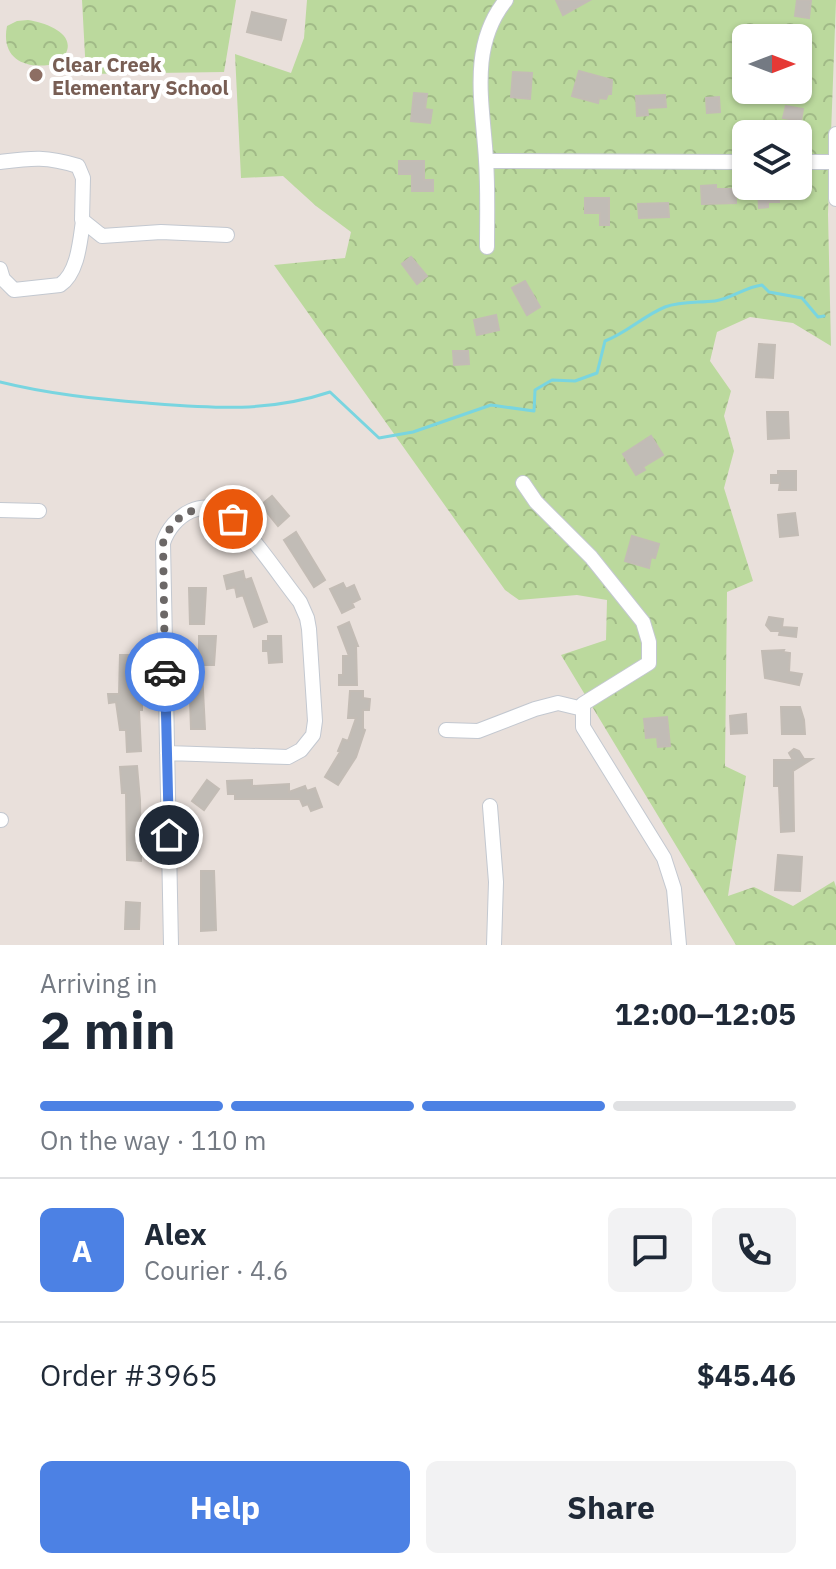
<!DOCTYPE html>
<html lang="en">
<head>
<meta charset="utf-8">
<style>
	:root { --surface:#fff; --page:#f2f2f3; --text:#1f2937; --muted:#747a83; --line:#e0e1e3; --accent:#4c81e4 }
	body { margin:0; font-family:"IBM Plex Sans",sans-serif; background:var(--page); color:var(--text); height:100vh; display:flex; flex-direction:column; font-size:30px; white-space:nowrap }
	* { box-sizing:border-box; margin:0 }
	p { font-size:26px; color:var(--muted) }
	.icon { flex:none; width:44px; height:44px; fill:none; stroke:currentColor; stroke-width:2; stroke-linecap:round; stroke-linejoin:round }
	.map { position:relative; height:945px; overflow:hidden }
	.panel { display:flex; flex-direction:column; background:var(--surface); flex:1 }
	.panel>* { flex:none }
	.needle { width:52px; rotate:90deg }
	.tools { position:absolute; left:732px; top:24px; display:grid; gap:16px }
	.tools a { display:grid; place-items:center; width:80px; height:80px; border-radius:12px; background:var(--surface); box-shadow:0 2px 6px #0004; font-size:40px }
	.pin { position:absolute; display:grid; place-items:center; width:68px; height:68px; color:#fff; margin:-34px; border:4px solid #fff; border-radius:50%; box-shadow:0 2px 8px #0007 }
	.courier { position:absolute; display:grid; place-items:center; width:80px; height:80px; margin:-40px; border:6px solid #4c81e4; border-radius:50%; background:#fff; color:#222; box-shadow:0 2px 10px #0007 }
	.head em { font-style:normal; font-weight:700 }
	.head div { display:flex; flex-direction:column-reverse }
	.head { display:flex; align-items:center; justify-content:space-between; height:136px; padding:0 40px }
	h1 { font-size:52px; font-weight:700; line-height:60px }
	.bar { display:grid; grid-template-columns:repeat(4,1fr); gap:12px 8px; align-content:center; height:96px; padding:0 40px }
	.bar i { height:10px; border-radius:6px; background:var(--line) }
	.bar .current { background:var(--accent) }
	.bar p { grid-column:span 4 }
	.line { display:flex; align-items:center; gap:20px; padding:0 40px; border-top:2px solid var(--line) }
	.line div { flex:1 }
	.round { display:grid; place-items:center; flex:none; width:84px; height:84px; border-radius:12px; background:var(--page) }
	.cta { display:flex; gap:16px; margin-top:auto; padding:16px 40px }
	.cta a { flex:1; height:92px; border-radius:12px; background:var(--accent); color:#fff; font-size:32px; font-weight:700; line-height:92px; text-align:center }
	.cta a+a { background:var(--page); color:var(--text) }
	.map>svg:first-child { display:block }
	.forest { fill:url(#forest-crowns); fill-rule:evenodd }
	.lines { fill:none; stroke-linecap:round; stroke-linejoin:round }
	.stream { stroke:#79d5e0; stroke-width:3 }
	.building { fill:#c1bcb6; stroke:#c3bcb5; stroke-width:2 }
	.minor-casing { stroke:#c3c8d0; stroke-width:16 }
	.minor { stroke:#fff; stroke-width:14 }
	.done { stroke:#6c6867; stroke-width:8; stroke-dasharray:0 14.4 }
	.route { stroke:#4c81e4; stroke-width:10 }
	.education-dot { fill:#8d6e63; stroke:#fff; stroke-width:3 }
	.labels { text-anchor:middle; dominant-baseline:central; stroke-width:8; stroke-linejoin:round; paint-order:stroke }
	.education-label { font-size:20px; font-weight:bold; fill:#785e54; stroke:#fff; text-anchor:start }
</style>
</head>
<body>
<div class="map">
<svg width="836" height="945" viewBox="0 0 836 945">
	<defs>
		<pattern id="forest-crowns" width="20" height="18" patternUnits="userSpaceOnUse" patternTransform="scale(2)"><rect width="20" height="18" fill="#bbd99d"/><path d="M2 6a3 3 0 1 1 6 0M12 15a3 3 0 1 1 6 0" fill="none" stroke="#a1ba87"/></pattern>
	</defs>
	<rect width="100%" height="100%" fill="#e9e0db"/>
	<!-- forest -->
	<path class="forest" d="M 82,0 L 236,0 L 224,72 L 86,74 Z
		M 307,0 L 836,0 L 828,214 L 831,346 L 793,323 L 750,317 L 717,332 L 710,361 L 731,391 L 724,416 L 734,451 L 724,488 L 753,581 L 727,592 L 725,766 L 746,776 L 728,896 L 754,887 L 793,906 L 834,881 L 836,887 L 836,945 L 736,945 L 561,655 L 606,640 L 607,600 L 577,595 L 519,600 L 505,590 L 274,265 L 345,258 L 351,232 L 316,206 L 283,176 L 241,178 L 235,54 L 291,73 L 304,38 ZM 746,38 L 798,38 L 798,90 L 746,90 ZM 746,134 L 798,134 L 798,186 L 746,186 Z
		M 28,20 C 50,23 85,38 58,63 C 29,71 0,61 7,26 L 17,21 Z"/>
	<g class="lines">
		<!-- stream -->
		<path class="stream" d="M 0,382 C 48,394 97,399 147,403 C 212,408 267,413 330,392 L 379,438 L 413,432 L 491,405 L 534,411 L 535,390 L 552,380 L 575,381 L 597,373 L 605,341 C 627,333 643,316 665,307 C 681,301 698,303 715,301 C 731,299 745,287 762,285 L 769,292 L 802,298 L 818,317 L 824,316"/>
	</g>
	<!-- building -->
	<path class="building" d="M 556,0 L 590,0 L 563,15 Z
		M 797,0 L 811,0 L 809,18 L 795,16 Z
		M 252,12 L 286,20 L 281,40 L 247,32 Z
		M 798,52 L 809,54 L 800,85 L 798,84 Z
		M 579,71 L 612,80 L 611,94 L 608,94 L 606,99 L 599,98 L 598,103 L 572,96 Z
		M 513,72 L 532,73 L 530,99 L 511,97 Z
		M 414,93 L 427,94 L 425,109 L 432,110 L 430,123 L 411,121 Z
		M 665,95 L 666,107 L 647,108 L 648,115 L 637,116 L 636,96 Z
		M 719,97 L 720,112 L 707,113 L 706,98 Z
		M 786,106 L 803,109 L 801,121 L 783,118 Z
		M 399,161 L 424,161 L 424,180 L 433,180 L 433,191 L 412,191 L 412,174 L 399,174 Z
		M 716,185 L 716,189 L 736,189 L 736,203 L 702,204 L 701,186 Z
		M 778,189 L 779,202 L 768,202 L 768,207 L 759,208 L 758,190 Z
		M 585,198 L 609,198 L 609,225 L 600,225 L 600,213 L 585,213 Z
		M 668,203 L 669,217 L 639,218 L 638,204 Z
		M 411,257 L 427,276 L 417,284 L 402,264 Z
		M 525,281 L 540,307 L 527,315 L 512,288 Z
		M 496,315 L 499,330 L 477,335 L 474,320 Z
		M 759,344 L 775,345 L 773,378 L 756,377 Z
		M 453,351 L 468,351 L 469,364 L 454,365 Z
		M 767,412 L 788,412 L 789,438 L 768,439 Z
		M 651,436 L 663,455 L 643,467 L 645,470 L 636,475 L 623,454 Z
		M 778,471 L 796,471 L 796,490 L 779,490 L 780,483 L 771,483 L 771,475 L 778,475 Z
		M 272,496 L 289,516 L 278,526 L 261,505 Z
		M 795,513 L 798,535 L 780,537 L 778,515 Z
		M 296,532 L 325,580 L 314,587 L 284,540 Z
		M 632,536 L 659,544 L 655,558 L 651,557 L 649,568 L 625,561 Z
		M 243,571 L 245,580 L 251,578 L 267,622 L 254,627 L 243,595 L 237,597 L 235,587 L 227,589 L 224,576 Z
		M 343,583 L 346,589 L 354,585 L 360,599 L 352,603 L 354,607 L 342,613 L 330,589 Z
		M 189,588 L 206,588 L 204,624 L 190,624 Z
		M 769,617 L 783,619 L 782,627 L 797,628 L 796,637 L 779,635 L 780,631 L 771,631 L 766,625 Z
		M 349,622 L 358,646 L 356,646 L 357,685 L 339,685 L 339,675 L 343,675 L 343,656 L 349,656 L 338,627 Z
		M 199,636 L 216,636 L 214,665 L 199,665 Z
		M 268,636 L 281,636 L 282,662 L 269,663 L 268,651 L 263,651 L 263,641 L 268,641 Z
		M 784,650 L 783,652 L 790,653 L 789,672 L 802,674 L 799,685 L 765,678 L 762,651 Z
		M 120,655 L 135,655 L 134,693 L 137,693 L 137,702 L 142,702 L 142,710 L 139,710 L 141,751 L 127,752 L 126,730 L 120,730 L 116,702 L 109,703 L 108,694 L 119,694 Z
		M 189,671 L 202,671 L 205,729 L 191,729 Z
		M 350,691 L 363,691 L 363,698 L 370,699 L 369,710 L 363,710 L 363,729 L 365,730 L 356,757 L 338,785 L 325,777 L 340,752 L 338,751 L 343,739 L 348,741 L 356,718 L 348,718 Z
		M 781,707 L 800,707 L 804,720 L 805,734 L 782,734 Z
		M 746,714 L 747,733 L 731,734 L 730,716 Z
		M 667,717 L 670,746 L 658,747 L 657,737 L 646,738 L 644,719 Z
		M 794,749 L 799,751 L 804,759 L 812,759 L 793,771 L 794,831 L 781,832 L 779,786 L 774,786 L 774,760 L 793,760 L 789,753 Z
		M 137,766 L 140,800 L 141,861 L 127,860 L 126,793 L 122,793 L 120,767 Z
		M 207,780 L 219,789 L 204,810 L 192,801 Z
		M 252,780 L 252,786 L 289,784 L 289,792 L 305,786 L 307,791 L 315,788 L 322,807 L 311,811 L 308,804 L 303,806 L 300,799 L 235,799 L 235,794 L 228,794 L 227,781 Z
		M 778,855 L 802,857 L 800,891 L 775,890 Z
		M 201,871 L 214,871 L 216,930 L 201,931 Z
		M 126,902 L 140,903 L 139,929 L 125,929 Z"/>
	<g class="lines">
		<!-- minor casing -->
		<g class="minor-casing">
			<path id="minor" d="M 836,134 L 836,199
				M 487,161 L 746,162
				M 0,162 C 32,158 46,156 78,166 L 83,178 L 82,220 L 102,236 L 161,232 L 227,235
				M 798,162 L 836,162
				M 487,247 C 487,218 488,189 486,160 C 483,105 468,47 506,0
				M 0,269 L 3,279 L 14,290 L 60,285 C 78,273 80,241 83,221
				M 523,483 L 536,502 L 591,557 L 643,622 L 649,642 L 649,663 L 583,704 L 583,727 L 664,858 L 674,889 L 679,945
				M 0,510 L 39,511
				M 446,730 L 478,731 L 535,709 L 558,703 L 583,709
				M 167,753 L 288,757 L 301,750 L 313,735 L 315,721 L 309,629 L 307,618 L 300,602 C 281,578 254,537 232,518 C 205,494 172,515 163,543 L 171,945
				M 490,806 L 496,882 L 494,945
				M 0,820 L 1,820"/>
		</g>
		<!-- minor -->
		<use href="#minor" class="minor"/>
	</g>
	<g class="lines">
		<!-- done -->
		<path class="done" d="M 165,672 L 163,543 C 174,511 204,498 233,519"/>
		<!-- route -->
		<path class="route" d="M 165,672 L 169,835"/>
	</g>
	<!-- markers -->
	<circle class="education-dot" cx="36" cy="75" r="8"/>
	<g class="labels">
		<!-- education labels -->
		<g class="education-label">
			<text x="52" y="64">Clear Creek<tspan x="52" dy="23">Elementary School</tspan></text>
		</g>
	</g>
</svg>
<div class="tools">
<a><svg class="needle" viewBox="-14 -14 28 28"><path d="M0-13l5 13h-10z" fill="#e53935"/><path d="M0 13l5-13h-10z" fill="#747a83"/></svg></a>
<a><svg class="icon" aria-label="layers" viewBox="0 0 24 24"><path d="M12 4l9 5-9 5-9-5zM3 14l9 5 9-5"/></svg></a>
</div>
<div class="pin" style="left:233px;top:519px;background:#ea580c"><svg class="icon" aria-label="bag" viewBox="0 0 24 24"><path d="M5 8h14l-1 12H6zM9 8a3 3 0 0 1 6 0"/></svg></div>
<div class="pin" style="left:169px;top:835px;background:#1f2937"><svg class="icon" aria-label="home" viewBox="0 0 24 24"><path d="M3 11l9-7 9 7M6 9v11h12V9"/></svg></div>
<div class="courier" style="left:165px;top:672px"><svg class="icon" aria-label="car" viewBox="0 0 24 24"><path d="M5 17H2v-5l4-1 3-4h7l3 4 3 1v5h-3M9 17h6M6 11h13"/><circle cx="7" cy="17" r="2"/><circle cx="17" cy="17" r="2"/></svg></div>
</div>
<section class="panel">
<div class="head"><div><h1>2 min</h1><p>Arriving in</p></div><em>12:00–12:05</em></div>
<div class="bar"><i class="current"></i><i class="current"></i><i class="current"></i><i></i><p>On the way · 110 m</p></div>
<div class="line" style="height:144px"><b class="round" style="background:var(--accent);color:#fff">A</b><div><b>Alex</b><p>Courier · 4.6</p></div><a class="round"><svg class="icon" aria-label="chat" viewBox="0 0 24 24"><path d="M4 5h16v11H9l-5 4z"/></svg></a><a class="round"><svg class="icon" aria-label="phone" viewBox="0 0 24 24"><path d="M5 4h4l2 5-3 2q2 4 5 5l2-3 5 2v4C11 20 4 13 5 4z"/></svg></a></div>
<div class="line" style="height:104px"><div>Order #3965</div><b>$45.46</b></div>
<div class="cta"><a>Help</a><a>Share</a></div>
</section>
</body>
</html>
